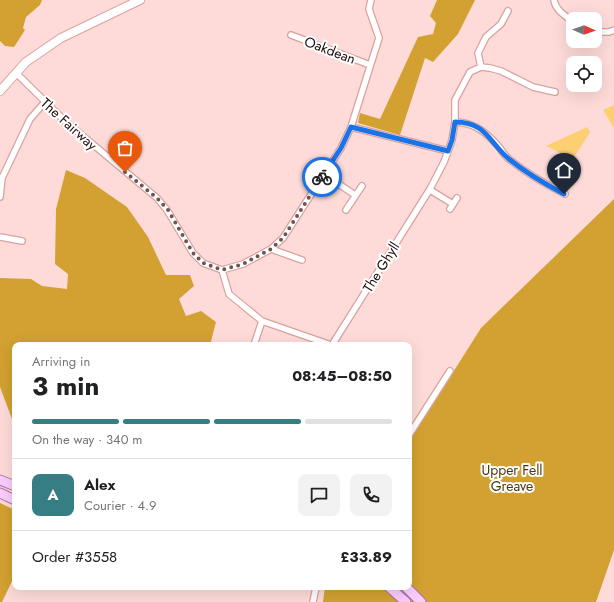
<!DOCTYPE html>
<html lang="en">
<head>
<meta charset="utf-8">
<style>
	:root { --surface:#fff; --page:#f2f2f2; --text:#202124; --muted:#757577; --line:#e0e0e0; --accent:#367e84 }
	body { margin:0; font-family:Jost,sans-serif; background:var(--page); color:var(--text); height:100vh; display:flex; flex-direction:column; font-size:15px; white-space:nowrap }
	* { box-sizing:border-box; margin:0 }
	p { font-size:13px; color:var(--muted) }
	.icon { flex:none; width:22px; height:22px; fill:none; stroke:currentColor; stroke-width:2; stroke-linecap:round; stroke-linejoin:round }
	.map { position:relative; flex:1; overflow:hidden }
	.panel { position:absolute; left:12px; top:342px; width:400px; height:248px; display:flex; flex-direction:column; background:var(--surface); border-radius:8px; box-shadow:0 4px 16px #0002 }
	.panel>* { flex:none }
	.needle { width:26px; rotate:92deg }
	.controls { position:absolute; left:566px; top:12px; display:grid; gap:8px }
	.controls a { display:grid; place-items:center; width:36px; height:36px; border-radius:8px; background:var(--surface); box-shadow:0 4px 16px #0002; font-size:20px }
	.pin { position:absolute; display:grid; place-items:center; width:34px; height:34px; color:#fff; margin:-41px -17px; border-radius:50% 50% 50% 0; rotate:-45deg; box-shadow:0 0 4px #0007 }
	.pin .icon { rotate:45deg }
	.courier { position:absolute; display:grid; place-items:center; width:40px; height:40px; margin:-20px; border:3px solid #1a73e8; border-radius:50%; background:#fff; color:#222; box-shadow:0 1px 5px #0007 }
	.head em { font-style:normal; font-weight:700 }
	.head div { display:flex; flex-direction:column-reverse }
	.head { display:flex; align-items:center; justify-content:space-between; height:68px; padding:0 20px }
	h1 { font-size:26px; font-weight:700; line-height:30px }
	.bar { display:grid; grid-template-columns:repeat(4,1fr); gap:6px 4px; align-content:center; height:48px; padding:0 20px }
	.bar i { height:5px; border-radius:3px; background:var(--line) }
	.bar .active { background:var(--accent) }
	.bar p { grid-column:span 4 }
	.line { display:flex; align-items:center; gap:10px; padding:0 20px; border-top:1px solid var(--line) }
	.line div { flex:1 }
	.round { display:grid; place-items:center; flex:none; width:42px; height:42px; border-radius:8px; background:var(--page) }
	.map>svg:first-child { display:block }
	.green { fill:#fdcf71 }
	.forest { fill:#d2a131 }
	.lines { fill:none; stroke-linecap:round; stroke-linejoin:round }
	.street-casing { stroke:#d9a29e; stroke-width:8 }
	.secondary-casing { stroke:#d9a29e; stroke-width:10 }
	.primary-casing { stroke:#ab74a9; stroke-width:11 }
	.street { stroke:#fff; stroke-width:5.5 }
	.secondary { stroke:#fff; stroke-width:8 }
	.primary { stroke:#facdfe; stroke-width:9 }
	.done { stroke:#6e5553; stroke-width:4; stroke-dasharray:0 7.2 }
	.route { stroke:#1a73e8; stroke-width:5 }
	.labels { text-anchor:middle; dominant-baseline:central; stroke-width:4; stroke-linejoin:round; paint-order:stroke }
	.street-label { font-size:14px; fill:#200d0c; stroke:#fff }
	.park-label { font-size:14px; fill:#4c3809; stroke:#fff }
</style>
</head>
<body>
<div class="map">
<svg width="614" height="602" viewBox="0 0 614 602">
	<rect width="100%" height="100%" fill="#fedbd8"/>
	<!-- green -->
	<path class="green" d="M 614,105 L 614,128 L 603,110 Z
		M 587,127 L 590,132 L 573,159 L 546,146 Z"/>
	<!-- forest -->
	<path class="forest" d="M 0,0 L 42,0 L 40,5 L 26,17 L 23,28 L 25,30 L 14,47 L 5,46 L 0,41 Z
		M 437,0 L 475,0 L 458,34 L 433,62 L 425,58 L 400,135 L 358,123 L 360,113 L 380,119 L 418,37 L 433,34 L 436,23 L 430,16 Z
		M 66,170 L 85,178 L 127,207 L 148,237 L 166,275 L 190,275 L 194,286 L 179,299 L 186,316 L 201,311 L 216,322 L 210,345 L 15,345 L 15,427 L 0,387 L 0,278 L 31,279 L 42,286 L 67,289 L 68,274 L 55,264 L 56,209 Z
		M 614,199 L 614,550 L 596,602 L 323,602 L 325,587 L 409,587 L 409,442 L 481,328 Z
		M 0,503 L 15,510 L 15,575 L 2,602 L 0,602 Z"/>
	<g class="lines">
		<!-- street casing -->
		<g class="street-casing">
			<path id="street" d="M 554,0 C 555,10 566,16 573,22
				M 595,32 L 609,32 L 614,30
				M 291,35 L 370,65
				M 481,67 L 478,53 L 486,37 L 501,24 L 508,11
				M 16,73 L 65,121 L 157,198 L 167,210 L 193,253 L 203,263 L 222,270 L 243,264 L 271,249 L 283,238 L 341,148 L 351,127 L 379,38 L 369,9 L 371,0
				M 455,122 C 474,122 487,133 499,147 C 502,151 505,156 509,159 C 526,173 545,184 565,194
				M 351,127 L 448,151
				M 324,174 L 355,195
				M 430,190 L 453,204
				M 0,197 L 2,178 L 30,119 L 45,102
				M 450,209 L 457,198
				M 346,210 L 362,186
				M 0,237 L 22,241
				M 271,249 L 302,260
				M 222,270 L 229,294 L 262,321 L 331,345
				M 254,345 L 262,321
				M 332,345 L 430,189 L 444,162 L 452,140 L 455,122 L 455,100 L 470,72 L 481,67 L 490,68 L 501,71 L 533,87 L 555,92
				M 409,435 L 450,371
				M 313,602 L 316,587"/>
		</g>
		<!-- secondary casing -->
		<g class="secondary-casing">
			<path id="secondary" d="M 0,91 L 26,62 L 61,38 L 140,0"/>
		</g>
		<!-- primary casing -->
		<g class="primary-casing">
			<path id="primary" d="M 0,480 L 15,486
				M 0,493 L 15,500
				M 389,587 L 406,602
				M 406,587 L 421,602"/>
		</g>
		<!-- street -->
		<use href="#street" class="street"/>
		<!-- secondary -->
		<use href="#secondary" class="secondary"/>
		<!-- primary -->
		<use href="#primary" class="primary"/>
	</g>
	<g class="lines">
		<!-- done -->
		<path class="done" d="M 125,172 L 157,198 L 168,210 L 193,253 L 203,263 L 222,270 L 243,264 L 271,249 L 283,238 L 322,177"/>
		<!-- route -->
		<path class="route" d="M 322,177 L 341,148 L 351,127 L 448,151 L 452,140 L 455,122 C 487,122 489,143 509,159 C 526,173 545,184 564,194"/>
	</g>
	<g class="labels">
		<!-- street labels -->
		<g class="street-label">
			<text transform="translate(330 50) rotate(21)">Oakdean</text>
			<text transform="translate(69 124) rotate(42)">The Fairway</text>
			<text transform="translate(381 267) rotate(-58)">The Ghyll</text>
		</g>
		<!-- park labels -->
		<g class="park-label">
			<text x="512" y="470">Upper Fell<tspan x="512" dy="16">Greave</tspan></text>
		</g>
	</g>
</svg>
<div class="controls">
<a><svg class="needle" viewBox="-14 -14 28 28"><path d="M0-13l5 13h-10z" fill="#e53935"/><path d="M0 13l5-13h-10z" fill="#757577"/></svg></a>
<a><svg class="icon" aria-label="locate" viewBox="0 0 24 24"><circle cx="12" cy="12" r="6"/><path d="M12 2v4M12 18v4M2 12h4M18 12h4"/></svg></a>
</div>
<div class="pin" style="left:125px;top:172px;background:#ea580c"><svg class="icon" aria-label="bag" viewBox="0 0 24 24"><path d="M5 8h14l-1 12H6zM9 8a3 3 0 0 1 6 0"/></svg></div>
<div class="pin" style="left:564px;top:194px;background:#1f2937"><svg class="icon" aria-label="home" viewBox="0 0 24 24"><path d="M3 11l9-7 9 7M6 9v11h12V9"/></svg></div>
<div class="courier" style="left:322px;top:177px"><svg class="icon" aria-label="bike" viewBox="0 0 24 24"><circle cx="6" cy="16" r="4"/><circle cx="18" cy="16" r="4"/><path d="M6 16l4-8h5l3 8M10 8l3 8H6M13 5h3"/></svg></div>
<section class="panel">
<div class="head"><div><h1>3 min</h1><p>Arriving in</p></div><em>08:45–08:50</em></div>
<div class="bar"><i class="active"></i><i class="active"></i><i class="active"></i><i></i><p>On the way · 340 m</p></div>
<div class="line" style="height:72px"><b class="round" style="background:var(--accent);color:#fff">A</b><div><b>Alex</b><p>Courier · 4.9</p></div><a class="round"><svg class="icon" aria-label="chat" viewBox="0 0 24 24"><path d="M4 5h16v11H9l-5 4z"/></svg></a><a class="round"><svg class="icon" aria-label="phone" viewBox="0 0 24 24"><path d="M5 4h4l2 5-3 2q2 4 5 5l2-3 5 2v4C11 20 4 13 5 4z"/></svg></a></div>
<div class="line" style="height:52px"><div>Order #3558</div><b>£33.89</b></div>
</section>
</div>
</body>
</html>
